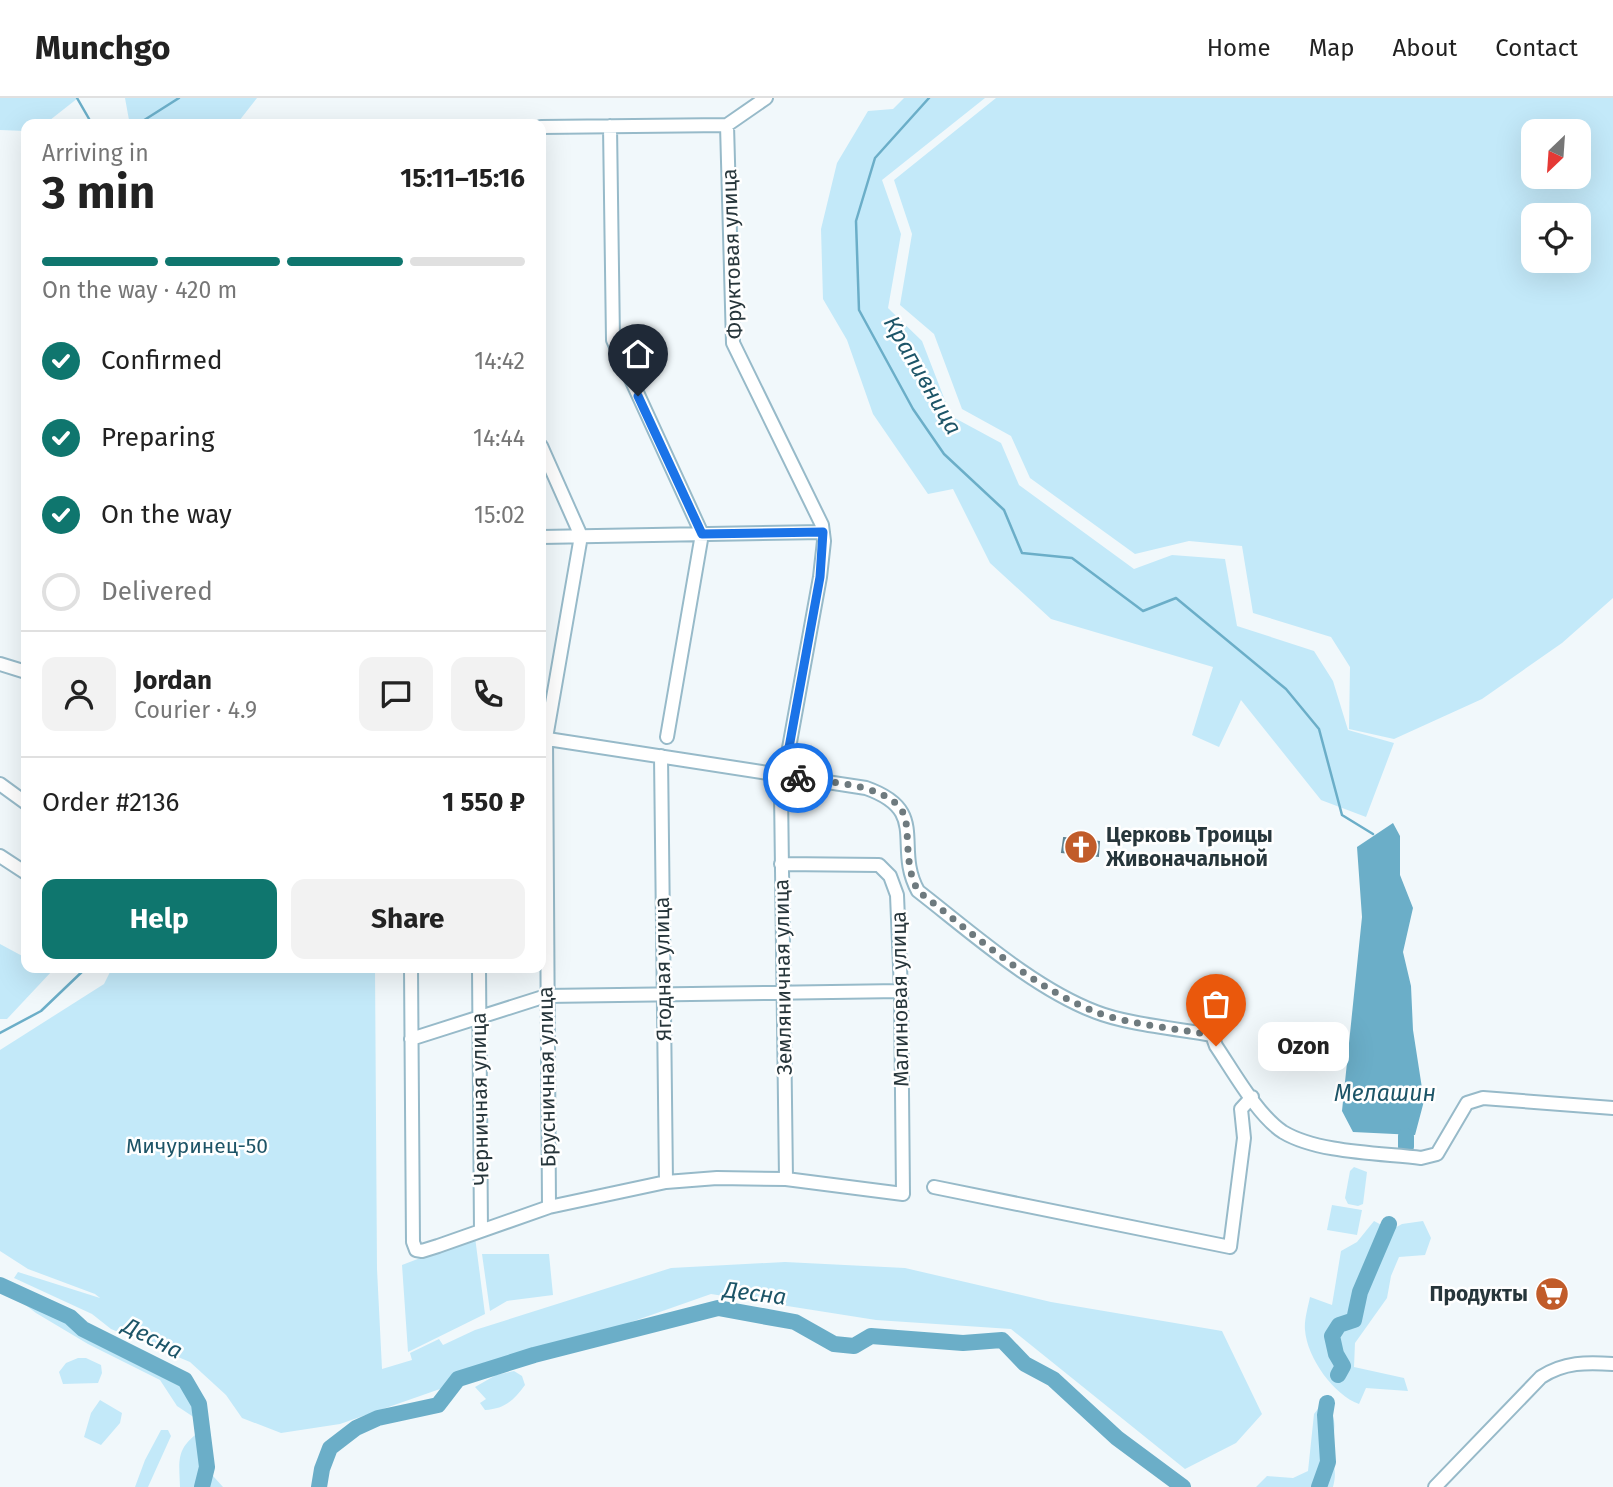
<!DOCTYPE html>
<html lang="en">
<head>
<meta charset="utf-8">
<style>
	:root { --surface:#fff; --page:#f2f2f2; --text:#222; --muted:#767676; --line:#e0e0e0; --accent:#0f766e }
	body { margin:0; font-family:"Fira Sans",sans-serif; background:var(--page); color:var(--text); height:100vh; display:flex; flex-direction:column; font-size:26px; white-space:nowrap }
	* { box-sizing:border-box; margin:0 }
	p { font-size:23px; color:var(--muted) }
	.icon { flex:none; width:38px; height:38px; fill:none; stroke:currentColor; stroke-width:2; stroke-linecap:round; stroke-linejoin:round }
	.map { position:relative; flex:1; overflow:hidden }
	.sheet { position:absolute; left:21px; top:21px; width:525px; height:854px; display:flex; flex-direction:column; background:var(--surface); border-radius:14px; box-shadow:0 7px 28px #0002 }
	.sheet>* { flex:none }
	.needle { width:46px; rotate:205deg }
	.tools { position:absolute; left:1521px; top:21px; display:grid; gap:14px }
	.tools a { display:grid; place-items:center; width:70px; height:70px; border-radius:14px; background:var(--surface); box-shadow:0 7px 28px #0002; font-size:35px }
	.pin { position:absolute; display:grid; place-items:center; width:60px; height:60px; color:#fff; margin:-72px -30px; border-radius:50% 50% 50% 0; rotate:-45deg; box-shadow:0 0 7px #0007 }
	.pin .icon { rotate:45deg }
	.courier { position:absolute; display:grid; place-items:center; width:70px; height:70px; margin:-35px; border:5px solid #1a73e8; border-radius:50%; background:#fff; color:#222; box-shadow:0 2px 9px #0007 }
	.bubble { position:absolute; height:49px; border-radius:14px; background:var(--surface); box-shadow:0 7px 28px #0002; font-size:23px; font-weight:700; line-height:49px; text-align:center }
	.summary em { font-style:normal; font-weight:700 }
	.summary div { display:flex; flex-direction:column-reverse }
	.summary { display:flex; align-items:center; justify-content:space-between; height:119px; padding:0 21px }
	h1 { font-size:46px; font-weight:700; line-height:52px }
	.bar { display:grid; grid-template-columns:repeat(4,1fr); gap:10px 7px; align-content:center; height:84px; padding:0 21px }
	.bar i { height:9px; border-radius:5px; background:var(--line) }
	.bar .on { background:var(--accent) }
	.bar p { grid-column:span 4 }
	.line { display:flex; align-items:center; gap:18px; padding:0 21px; border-top:2px solid var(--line) }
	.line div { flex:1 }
	.round { display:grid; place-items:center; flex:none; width:74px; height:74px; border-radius:14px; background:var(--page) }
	ol { padding:0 21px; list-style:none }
	li { display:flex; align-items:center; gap:21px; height:77px }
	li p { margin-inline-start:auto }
	li .icon { padding:7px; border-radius:50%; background:var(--accent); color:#fff; stroke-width:4 }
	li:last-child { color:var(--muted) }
	li i { width:38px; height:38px; border:4px solid var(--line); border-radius:50% }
	.primary-button { display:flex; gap:14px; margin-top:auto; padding:14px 21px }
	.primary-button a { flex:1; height:80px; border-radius:14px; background:var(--accent); color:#fff; font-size:28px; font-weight:700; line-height:80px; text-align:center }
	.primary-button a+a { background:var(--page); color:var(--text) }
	header { display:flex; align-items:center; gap:42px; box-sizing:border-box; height:98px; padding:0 35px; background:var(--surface); border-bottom:2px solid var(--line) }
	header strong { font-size:33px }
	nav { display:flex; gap:38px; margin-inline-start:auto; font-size:24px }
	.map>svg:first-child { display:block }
	.green { fill:#c3e9f9; fill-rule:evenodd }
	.water { fill:#6baec8 }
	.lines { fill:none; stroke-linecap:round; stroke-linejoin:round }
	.stream { stroke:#6baec8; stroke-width:2.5 }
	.river { stroke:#6baec8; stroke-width:16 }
	.building { fill:#8bcfea; stroke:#618391; stroke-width:2 }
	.minor-casing { stroke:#97bac9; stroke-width:16 }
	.minor { stroke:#fff; stroke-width:12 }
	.done { stroke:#6e7a7e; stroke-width:7; stroke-dasharray:0 12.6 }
	.route { stroke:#1a73e8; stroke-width:9 }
	.labels { text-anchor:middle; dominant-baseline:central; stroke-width:5; stroke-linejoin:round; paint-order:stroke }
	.street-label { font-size:21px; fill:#27363b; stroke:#fff }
	.poi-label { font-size:21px; font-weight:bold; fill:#27363b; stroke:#fff; text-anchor:start }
	.park-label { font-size:21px; fill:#1d5467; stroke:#fff }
	.water-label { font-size:23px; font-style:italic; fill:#1d5568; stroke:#fff }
</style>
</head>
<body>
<header>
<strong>Munchgo</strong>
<nav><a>Home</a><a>Map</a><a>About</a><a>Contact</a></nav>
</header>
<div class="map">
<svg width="1613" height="1389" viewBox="0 0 1613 1389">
	<rect width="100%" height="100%" fill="#f1f8fb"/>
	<!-- green -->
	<path class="green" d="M 0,0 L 78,0 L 45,26 L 26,26 L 26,33 L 0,32 Z
		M 125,0 L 257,0 L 239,23 L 225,26 L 139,26 L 129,22 Z
		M 904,0 L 985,0 L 882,82 L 901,136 L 888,210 L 922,243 L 951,318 L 1001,345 L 1019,387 L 1134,471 L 1172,457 L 1225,461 L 1237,528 L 1314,553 L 1333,583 L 1348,632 L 1394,645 L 1366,719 L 1321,702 L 1241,602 L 1219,649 L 1192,637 L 1213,569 L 1051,521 L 990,465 L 953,391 L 928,396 L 873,316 L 847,242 L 823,201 L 821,131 L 837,65 L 868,13 L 893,11 Z
		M 996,0 L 1613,0 L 1613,500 L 1562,545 L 1482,601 L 1394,641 L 1349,631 L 1350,569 L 1331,539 L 1253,515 L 1242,448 L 1189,443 L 1135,456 L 1030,380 L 1011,338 L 962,311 L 934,236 L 900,207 L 912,136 L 894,82 ZM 1533,33 L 1578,33 L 1578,79 L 1533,79 ZM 1533,117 L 1578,117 L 1578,163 L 1533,163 Z
		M 0,846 L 26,860 L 26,870 L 46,870 L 52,873 L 7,921 L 0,921 Z
		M 112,870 L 375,870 L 377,1171 L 382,1271 L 412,1262 L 410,1255 L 439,1241 L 443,1247 L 475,1232 L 671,1170 L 785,1164 L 905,1170 L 1051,1204 L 1222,1233 L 1262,1316 L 1236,1345 L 1185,1371 L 1011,1231 L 876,1222 L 711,1196 L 340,1326 L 281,1335 L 242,1320 L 226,1297 L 190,1264 L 111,1231 L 92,1216 L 14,1180 L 18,1174 L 100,1200 L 95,1196 L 28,1171 L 0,1153 L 0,952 L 104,886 Z
		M 1354,1069 L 1367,1074 L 1363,1106 L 1358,1108 L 1348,1106 L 1345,1100 L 1350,1073 Z
		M 1332,1107 L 1362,1112 L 1357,1137 L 1327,1132 Z
		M 1374,1123 L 1391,1132 L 1402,1126 L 1423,1123 L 1431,1140 L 1425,1157 L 1399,1159 L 1391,1178 L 1387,1200 L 1355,1245 L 1354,1269 L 1404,1280 L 1408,1293 L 1366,1290 L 1359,1306 C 1334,1297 1307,1260 1305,1232 C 1304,1222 1308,1209 1310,1199 L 1332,1207 L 1341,1153 L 1357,1144 Z
		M 475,1139 L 485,1216 L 408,1254 L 402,1167 Z
		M 482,1156 L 549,1156 L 553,1197 L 507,1203 L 490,1213 Z
		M 15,1189 L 35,1199 L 82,1234 L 184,1283 L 196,1305 L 197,1314 L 195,1320 L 177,1308 L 160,1282 L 88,1246 L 36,1215 L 15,1199 Z
		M 78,1260 L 86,1260 L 101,1267 L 102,1275 L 98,1285 L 63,1286 L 59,1274 L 66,1265 Z
		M 514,1273 L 522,1278 L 525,1287 C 514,1302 505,1311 485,1312 L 480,1305 L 486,1301 L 475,1289 L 496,1277 Z
		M 100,1302 L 122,1315 L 120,1325 L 101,1347 L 84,1339 L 91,1315 Z
		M 1323,1304 C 1344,1324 1329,1338 1333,1362 C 1335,1373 1336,1377 1333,1389 L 1256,1389 L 1267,1378 L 1293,1380 L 1308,1373 L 1314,1316 Z
		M 161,1332 L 168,1332 L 171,1338 L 148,1389 L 135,1389 L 145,1362 Z
		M 199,1334 L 204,1368 L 223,1389 L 180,1389 C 179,1362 176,1351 199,1334 Z"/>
	<!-- water -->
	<path class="water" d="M 1393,725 L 1400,738 L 1400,777 L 1413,810 L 1403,854 L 1411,888 L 1413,932 L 1424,1003 L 1415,1037 L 1353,1034 L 1342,1013 L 1362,819 L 1357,749 Z"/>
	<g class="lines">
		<!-- stream -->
		<path class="stream" d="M 77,0 L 92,26
			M 929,0 L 875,60 L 856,123 L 859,212 L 913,311 L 944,356 L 1004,412 L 1022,455 L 1072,460 L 1143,513 L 1176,500 L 1286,591 L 1319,631 L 1342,717 L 1373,736
			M 138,26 L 179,0
			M 0,935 L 41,913 L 86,870"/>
		<!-- river -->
		<path class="river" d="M 1406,1049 L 1406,1038
			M 0,1187 L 70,1219 L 83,1231 L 185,1282 L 199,1306 L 207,1369 L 202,1389
			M 1338,1277 L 1343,1268 L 1336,1256 L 1332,1238 L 1339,1227 L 1354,1222 L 1360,1194 L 1389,1126
			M 319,1389 L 322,1371 L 330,1350 L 356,1330 L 378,1320 L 438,1307 L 458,1281 L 534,1257 L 718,1210 L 795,1224 L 834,1246 L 854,1248 L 871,1238 L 963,1245 L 1002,1242 L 1025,1266 L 1053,1281 L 1117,1340 L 1183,1389
			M 1319,1389 L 1328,1364 L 1325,1317 L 1327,1305"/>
	</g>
	<!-- building -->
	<path class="building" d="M 1064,740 L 1099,744 L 1098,758 L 1062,754 Z"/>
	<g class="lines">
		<!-- minor casing -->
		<g class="minor-casing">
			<path id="minor" d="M 727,27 L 733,245 L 822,427 L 824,443 L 820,479 L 781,694 L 786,1081
				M 610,28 L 613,242 L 702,436 L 667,639
				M 541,29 L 727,27 L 766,0
				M 541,348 L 581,438 L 546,640 L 549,1109
				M 541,439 L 823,434
				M 0,566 L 26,574
				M 541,640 L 866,690 C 931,713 893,748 918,793 C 971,834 1033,890 1096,914 C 1126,926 1179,931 1212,937 L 1216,948 C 1233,973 1258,1018 1283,1034 C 1318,1055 1380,1055 1421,1060 L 1437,1056 L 1467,1005 L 1483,1000 L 1613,1010
				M 661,658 L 666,1084
				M 0,686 L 26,705
				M 0,758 L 26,775
				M 411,870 L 413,1144 L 416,1152 L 422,1153 L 438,1148 L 549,1109 L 666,1084 L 717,1080 L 786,1081 L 903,1096 L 901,893 L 897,797 L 890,778 L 879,767 L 781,766
				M 479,870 L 481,1133
				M 411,941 L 546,898 L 901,893
				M 934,1089 L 1230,1149 L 1244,1040 L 1241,1011 L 1252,999
				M 1435,1389 L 1541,1279 C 1564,1264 1587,1264 1613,1266"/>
		</g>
		<!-- minor -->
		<use href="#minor" class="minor"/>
	</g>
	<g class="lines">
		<!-- done -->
		<path class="done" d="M 798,680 C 827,684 901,686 906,724 C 909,749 906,771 918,793 C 971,834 1033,890 1096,914 C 1126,926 1179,931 1212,937 L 1216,948"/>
		<!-- route -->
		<path class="route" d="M 638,298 L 702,436 L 823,434 L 820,479 L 784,677 L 798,680"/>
	</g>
	<!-- icons -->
	<defs>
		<g id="church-disc" transform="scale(1.75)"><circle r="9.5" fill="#c15c2a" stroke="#fff"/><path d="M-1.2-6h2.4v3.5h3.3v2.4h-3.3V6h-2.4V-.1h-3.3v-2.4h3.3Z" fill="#fff"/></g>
		<g id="supermarket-disc" transform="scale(1.75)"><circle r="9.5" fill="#c15c2a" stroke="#fff"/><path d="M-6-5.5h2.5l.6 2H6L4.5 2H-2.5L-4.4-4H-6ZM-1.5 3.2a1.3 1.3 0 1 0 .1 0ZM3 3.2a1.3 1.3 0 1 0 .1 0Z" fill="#fff"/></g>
	</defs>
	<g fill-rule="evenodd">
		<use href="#church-disc" x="1081" y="749"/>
		<use href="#supermarket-disc" x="1552" y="1196"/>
	</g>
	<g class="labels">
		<!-- street labels -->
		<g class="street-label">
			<text transform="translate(732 156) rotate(-92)">Фруктовая улица</text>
			<text transform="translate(663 871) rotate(-91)">Ягодная улица</text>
			<text transform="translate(783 879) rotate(-91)">Земляничная улица</text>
			<text transform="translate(900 901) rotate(-91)">Малиновая улица</text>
			<text transform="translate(547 979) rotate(-91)">Брусничная улица</text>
			<text transform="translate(480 1001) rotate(-91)">Черничная улица</text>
		</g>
		<!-- poi labels -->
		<g class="poi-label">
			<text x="1106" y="737">Церковь Троицы<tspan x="1106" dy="24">Живоначальной</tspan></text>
			<text x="1528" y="1196" text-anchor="end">Продукты</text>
		</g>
		<!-- park labels -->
		<g class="park-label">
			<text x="197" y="1048">Мичуринец-50</text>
		</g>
		<!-- water labels -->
		<g class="water-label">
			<text transform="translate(923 277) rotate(60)">Крапивница</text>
			<text x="1385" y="995">Мелашин</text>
			<text transform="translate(755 1195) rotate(7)">Десна</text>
			<text transform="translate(153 1240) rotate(27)">Десна</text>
		</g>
	</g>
</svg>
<div class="tools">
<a><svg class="needle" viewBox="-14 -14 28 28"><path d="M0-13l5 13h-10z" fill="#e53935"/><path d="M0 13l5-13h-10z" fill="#767676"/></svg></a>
<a><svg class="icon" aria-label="locate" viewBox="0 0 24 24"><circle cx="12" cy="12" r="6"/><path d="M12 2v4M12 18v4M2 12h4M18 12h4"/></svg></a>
</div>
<div class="pin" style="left:1216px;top:948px;background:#ea580c"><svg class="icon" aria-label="bag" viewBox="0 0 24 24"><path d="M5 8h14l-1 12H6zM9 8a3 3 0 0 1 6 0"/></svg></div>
<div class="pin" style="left:638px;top:298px;background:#1f2937"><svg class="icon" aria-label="home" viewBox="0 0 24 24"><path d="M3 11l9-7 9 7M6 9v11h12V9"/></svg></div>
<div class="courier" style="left:798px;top:680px"><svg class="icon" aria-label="bike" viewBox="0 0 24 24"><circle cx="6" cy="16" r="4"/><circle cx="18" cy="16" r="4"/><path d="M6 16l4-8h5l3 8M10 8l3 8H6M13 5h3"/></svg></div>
<div class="bubble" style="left:1258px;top:924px;width:91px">Ozon</div>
<section class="sheet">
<div class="summary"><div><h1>3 min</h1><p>Arriving in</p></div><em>15:11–15:16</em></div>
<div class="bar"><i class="on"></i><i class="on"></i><i class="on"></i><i></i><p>On the way · 420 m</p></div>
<ol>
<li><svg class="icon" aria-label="check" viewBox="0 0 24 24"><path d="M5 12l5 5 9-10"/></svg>Confirmed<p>14:42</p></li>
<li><svg class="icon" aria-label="check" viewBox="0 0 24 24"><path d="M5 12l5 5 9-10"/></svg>Preparing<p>14:44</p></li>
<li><svg class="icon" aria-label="check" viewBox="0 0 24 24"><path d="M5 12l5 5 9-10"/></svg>On the way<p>15:02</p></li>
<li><i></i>Delivered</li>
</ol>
<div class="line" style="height:126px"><a class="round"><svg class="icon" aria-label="person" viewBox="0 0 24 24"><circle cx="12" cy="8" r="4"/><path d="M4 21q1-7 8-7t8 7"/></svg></a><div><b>Jordan</b><p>Courier · 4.9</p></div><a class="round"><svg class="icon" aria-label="chat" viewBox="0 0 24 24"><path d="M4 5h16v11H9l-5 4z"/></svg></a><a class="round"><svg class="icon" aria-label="phone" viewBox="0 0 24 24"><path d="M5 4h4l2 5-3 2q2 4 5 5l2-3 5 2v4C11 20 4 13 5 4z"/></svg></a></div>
<div class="line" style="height:91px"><div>Order #2136</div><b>1 550 ₽</b></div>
<div class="primary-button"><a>Help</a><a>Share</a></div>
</section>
</div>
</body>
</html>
